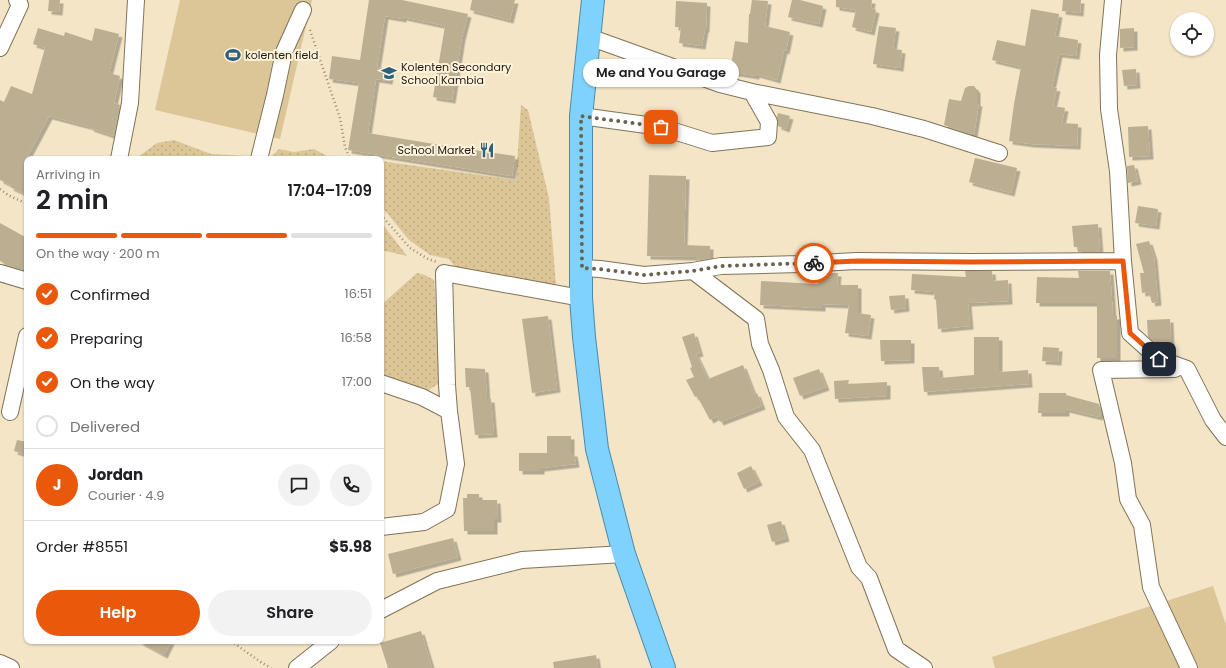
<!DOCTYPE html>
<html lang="en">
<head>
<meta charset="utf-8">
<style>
	:root { --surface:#fff; --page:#f2f2f2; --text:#202124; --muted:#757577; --line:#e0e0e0; --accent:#ea580c }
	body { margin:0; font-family:Poppins,sans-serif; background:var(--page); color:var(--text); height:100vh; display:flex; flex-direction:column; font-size:15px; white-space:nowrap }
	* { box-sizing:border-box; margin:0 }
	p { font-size:13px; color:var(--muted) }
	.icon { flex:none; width:22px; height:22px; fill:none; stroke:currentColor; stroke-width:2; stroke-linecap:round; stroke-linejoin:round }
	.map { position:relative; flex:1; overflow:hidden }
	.sheet { position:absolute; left:24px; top:156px; width:360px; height:488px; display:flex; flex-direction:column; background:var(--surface); border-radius:8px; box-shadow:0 1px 3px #0004 }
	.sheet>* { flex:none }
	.tools { position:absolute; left:1170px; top:12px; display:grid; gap:8px }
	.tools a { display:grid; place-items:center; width:44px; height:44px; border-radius:50%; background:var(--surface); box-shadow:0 1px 3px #0004; font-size:20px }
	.pin { position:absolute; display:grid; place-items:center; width:34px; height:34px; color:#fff; margin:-17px; border-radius:8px; box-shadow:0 2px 6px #0006 }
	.courier { position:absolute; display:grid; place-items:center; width:40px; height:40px; margin:-20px; border:3px solid #ea580c; border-radius:50%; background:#fff; color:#222; box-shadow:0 1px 5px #0007 }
	.bubble { position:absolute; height:28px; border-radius:14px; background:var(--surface); box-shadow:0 1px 3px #0004; font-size:13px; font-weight:600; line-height:28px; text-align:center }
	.overview em { font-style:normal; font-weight:600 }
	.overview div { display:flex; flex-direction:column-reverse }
	.overview { display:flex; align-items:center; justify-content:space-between; height:68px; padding:0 12px }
	h1 { font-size:26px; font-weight:600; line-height:30px }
	.bar { display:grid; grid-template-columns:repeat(4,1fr); gap:6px 4px; align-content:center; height:48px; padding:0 12px }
	.bar i { height:5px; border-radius:3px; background:var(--line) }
	.bar .on { background:var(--accent) }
	.bar p { grid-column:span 4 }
	.line { display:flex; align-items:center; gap:10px; padding:0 12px; border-top:1px solid var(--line) }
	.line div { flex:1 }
	.round { display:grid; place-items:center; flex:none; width:42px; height:42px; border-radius:21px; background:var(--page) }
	ol { padding:0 12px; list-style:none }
	li { display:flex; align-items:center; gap:12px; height:44px }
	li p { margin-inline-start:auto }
	li .icon { padding:4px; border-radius:50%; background:var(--accent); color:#fff; stroke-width:4 }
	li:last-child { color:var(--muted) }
	li i { width:22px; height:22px; border:2px solid var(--line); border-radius:50% }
	.button { display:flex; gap:8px; margin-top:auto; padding:8px 12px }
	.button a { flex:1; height:46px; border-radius:24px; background:var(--accent); color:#fff; font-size:16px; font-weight:600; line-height:46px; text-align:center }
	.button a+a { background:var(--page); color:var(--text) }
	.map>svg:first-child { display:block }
	.grass { fill:url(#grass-dots) }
	.garden { fill:#dcc698 }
	.building { fill:#bcae91; filter:url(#shadow) }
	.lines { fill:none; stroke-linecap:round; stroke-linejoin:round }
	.minor-casing { stroke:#807357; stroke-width:18 }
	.trunk-casing { stroke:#4a8bab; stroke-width:24 }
	.path { stroke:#958b75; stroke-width:2.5; stroke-dasharray:1 3; stroke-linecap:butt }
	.minor { stroke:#fff; stroke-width:16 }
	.trunk { stroke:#80d2fe; stroke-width:22 }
	.done { stroke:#6a6250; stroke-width:4; stroke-dasharray:0 7.2 }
	.route { stroke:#ea580c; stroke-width:5 }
	.labels { text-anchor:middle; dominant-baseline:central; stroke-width:4; stroke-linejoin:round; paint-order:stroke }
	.poi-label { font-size:11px; fill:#201b10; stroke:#fef3da; text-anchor:start }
</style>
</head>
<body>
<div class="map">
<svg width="1226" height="668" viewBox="0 0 1226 668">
	<defs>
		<pattern id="grass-dots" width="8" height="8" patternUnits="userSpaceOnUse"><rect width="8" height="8" fill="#dcc698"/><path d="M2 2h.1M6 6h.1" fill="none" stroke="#bcaa82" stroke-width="1.8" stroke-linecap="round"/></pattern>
		<filter id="shadow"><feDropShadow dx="3.5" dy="3.5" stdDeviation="0" flood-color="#0004"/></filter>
	</defs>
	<rect width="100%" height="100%" fill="#f3e5c6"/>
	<!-- grass -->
	<path class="grass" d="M 521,105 L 528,110 L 549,198 L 556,285 L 455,267 L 449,259 L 430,255 L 409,240 L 382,207 L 381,204 L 381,161 L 516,180 Z
		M 174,140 L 211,154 L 248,156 L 248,159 L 135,159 L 157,143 Z
		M 279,149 L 294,152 L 314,149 L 327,156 L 338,159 L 269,159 Z
		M 381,222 L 407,256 L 381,250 Z
		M 417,273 L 425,275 L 434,280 L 442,373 L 438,384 L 427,391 L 381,377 L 381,305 Z"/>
	<!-- garden -->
	<path class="garden" d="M 180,0 L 312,0 L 280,139 L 155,110 Z
		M 1213,586 L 1226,625 L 1226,668 L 995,668 L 992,657 Z"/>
	<!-- building -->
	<path class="building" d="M 49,0 L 60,0 L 59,12 L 48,11 Z
		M 369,0 L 402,0 L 468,14 L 462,37 L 452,100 L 433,97 L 445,26 L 403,17 L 403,19 L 385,16 L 377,67 L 391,69 L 389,81 L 376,79 L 368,133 L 446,146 L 515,156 L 512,176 L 348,150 L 359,83 L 329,79 L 332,56 L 360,60 Z
		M 472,0 L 515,0 L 510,20 L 470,10 Z
		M 752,0 L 768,1 L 765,26 L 790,32 L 786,51 L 784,50 L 777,80 L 756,74 L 756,76 L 730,72 L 735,41 L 748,43 L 749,14 L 750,14 Z
		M 792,0 L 800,0 L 823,6 L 819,24 L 788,17 Z
		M 836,0 L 872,0 L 871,8 L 876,10 L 871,32 L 852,27 L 856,10 L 836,7 Z
		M 1063,0 L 1081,0 L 1080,13 L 1062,11 Z
		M 676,1 L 707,3 L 706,29 L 705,29 L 702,46 L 679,43 L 681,27 L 675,27 Z
		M 1031,9 L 1059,14 L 1055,36 L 1078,40 L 1076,56 L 1059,54 L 1052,87 L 1057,88 L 1053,106 L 1065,108 L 1062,123 L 1078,124 L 1077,146 L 1031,144 L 1009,141 L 1014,104 L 1021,67 L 992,60 L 997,40 L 1025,46 Z
		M 879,26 L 896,28 L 893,49 L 902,50 L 900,68 L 873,64 Z
		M 38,28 L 64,36 L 65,32 L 92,41 L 95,28 L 119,34 L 109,73 L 120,76 L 114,103 L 120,105 L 114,136 L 90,128 L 91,127 L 49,116 L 27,157 L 27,195 L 10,187 L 11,185 L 0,180 L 0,100 L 4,102 L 11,86 L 32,94 L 45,48 L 33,44 Z
		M 1134,28 L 1134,47 L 1120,48 L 1120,29 Z
		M 1136,69 L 1137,85 L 1124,86 L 1122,70 Z
		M 969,86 L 974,86 L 977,90 L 977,103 L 979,103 L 974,134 L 966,133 L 944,125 L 949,99 L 961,101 L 965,88 Z
		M 778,113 L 790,116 L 786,129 L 778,126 L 777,117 Z
		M 1148,126 L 1150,156 L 1129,157 L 1128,127 Z
		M 975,158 L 1017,168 L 1011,193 L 969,182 Z
		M 1134,165 L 1138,181 L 1128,183 L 1127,166 Z
		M 649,175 L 686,176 L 684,245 L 710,246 L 710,258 L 696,261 L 696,257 L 647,256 Z
		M 1138,206 L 1158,209 L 1156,226 L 1135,223 Z
		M 0,223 L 27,238 L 27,260 L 22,270 L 7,265 L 0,261 Z
		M 1098,224 L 1100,252 L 1078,252 L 1078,247 L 1074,247 L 1072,226 Z
		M 1149,241 L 1154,257 L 1158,302 L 1152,303 L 1149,292 L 1142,293 L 1140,273 L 1144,273 L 1136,244 Z
		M 965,271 L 992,271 L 993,281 L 1008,280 L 1009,301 L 968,303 L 970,326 L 938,329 L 936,300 L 934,299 L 935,292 L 911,290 L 912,274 L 966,277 Z
		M 1078,271 L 1110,271 L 1113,316 L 1117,316 L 1117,358 L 1097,358 L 1097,303 L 1036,303 L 1037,277 L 1079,278 Z
		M 818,273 L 838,273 L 837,285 L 858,285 L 858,313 L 871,315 L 868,336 L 845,333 L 849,305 L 822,304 L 822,308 L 760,305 L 761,281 L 818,284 Z
		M 905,295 L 906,308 L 891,310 L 889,296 Z
		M 548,316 L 557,389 L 532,393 L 522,319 Z
		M 1170,319 L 1171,344 L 1158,345 L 1148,337 L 1147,320 Z
		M 694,333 L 700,353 L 696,354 L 708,379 L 743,365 L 754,394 L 757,393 L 762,406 L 720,422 L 717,416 L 710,420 L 697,396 L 695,397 L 686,380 L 694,377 L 690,368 L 692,367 L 682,337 Z
		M 974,337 L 999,337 L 999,372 L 1028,370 L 1029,384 L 924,392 L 922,367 L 939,367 L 940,378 L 974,375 Z
		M 880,340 L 911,340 L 911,360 L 881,361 Z
		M 1043,347 L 1059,348 L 1058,362 L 1042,361 Z
		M 465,368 L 485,369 L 487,399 L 491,399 L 494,434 L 475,435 L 470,387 L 466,387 Z
		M 819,369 L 826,387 L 800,396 L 793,378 Z
		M 849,380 L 848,384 L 887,382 L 887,396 L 835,399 L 834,381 Z
		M 1039,393 L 1066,393 L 1066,395 L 1099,404 L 1101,411 L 1099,417 L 1066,409 L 1066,413 L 1038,413 Z
		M 547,436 L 571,436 L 571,453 L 574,453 L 576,464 L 541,468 L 541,471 L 519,471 L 519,453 L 547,453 Z
		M 17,440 L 27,442 L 27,455 L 14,451 Z
		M 751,466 L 759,482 L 744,489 L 737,473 Z
		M 467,494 L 479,494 L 479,500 L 497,500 L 498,519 L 494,519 L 494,531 L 464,531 L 463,498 L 467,498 Z
		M 781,521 L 786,538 L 772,542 L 767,525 Z
		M 453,538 L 458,557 L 393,574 L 388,554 Z
		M 421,631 L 432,668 L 388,668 L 380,643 Z
		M 138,641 L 171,641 L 164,655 Z
		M 596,655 L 598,668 L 554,668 L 553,662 Z"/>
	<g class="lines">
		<!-- minor casing -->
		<g class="minor-casing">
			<path id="minor" d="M 1113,0 L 1108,55 L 1109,109 L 1118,171 L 1123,261
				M 589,37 L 720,84 L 752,92 L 872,116 L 924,129 L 999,153
				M 0,48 L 20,5 L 17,0
				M 581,116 L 661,127 L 712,143 L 768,137 L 769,122 L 752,92
				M 119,159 L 130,103 L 136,0
				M 259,159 L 275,95 L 284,52 L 303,10
				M 582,268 L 600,269 L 644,275 L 693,271 L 721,266 L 800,264 L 857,261 L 971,262 L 1123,261 L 1130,333 L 1159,359 L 1187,369 L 1213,420 L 1226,437
				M 693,271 L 756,319 L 760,344 L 771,370 L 786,417 L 812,450 L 859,567 L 869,578 L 896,649 L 924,668
				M 0,273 L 27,281
				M 1175,369 L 1101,370 L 1123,463 L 1128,499 L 1142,525 L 1151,587 L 1189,668
				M 381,383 L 422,397 L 449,411
				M 10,412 L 27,336
				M 381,527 L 424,522 L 447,509 L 456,464 L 449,411 L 447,385 L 444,273 L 581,298
				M 381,610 L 437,581 L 522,560 L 624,554
				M 0,663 L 11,668
				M 297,668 L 331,641"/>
		</g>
		<!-- trunk casing -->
		<g class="trunk-casing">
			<path id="trunk" d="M 593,0 L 581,116 L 581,298 L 584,337 L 597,449 L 624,554 L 664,668"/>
		</g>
		<!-- path -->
		<path class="path" d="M 310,30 L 340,118 L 345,147 L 350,159
			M 0,189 L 8,195 L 27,204
			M 381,215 L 410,248 L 428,259 L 437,262
			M 231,641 L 262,663 L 271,668"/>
		<!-- minor -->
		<use href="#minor" class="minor"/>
		<!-- trunk -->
		<use href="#trunk" class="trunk"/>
	</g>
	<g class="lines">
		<!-- done -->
		<path class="done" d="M 661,127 L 581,116 L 582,268 L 600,269 L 644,275 L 693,271 L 721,266 L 814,263"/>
		<!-- route -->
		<path class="route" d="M 814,263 L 857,261 L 971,262 L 1123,261 L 1130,333 L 1159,359"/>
	</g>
	<!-- icons -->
	<defs>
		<g id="stadium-bare" transform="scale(1.2)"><path d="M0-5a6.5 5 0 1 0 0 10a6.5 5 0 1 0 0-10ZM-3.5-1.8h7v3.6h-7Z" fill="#2c607d" stroke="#fef3da" stroke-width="2.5" paint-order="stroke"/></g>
		<g id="school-bare" transform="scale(1.2)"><path d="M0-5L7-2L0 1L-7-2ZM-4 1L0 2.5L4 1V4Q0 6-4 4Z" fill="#2c607d" stroke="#fef3da" stroke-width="2.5" paint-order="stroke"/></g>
		<g id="restaurant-bare" transform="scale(1.2)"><path d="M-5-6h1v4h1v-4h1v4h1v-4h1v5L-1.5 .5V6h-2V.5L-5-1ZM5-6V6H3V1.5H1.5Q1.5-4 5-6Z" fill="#2c607d" stroke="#fef3da" stroke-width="2.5" paint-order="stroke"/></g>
	</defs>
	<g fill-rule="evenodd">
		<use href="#stadium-bare" x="233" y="55"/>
		<use href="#school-bare" x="389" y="73"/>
		<use href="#restaurant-bare" x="487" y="150"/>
	</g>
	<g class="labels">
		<!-- poi labels -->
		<g class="poi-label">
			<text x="245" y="55">kolenten field</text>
			<text x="401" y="67">Kolenten Secondary<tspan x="401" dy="13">School Kambia</tspan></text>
			<text x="475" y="150" text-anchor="end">School Market</text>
		</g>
	</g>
</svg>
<div class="tools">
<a><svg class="icon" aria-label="locate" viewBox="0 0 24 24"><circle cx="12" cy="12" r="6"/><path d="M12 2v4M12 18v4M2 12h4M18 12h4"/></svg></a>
</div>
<div class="pin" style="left:661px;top:127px;background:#ea580c"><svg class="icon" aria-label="bag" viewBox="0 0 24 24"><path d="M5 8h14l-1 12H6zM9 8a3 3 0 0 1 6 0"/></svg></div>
<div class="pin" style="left:1159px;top:359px;background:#1f2937"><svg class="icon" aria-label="home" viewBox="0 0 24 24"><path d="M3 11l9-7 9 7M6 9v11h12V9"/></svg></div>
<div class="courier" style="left:814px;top:263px"><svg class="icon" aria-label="bike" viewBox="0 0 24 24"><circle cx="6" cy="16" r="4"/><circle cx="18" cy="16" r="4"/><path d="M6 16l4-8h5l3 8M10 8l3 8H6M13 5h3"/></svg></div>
<div class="bubble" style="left:583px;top:59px;width:156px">Me and You Garage</div>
<section class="sheet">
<div class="overview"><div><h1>2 min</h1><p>Arriving in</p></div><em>17:04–17:09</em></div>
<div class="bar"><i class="on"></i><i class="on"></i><i class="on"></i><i></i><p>On the way · 200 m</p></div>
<ol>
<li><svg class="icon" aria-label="check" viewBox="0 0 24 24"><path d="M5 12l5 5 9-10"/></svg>Confirmed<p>16:51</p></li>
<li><svg class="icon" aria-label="check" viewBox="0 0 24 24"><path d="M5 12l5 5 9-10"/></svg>Preparing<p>16:58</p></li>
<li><svg class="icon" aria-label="check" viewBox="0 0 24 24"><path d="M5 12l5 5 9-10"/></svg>On the way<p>17:00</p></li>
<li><i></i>Delivered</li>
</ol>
<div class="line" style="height:72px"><b class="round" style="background:var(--accent);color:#fff">J</b><div><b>Jordan</b><p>Courier · 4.9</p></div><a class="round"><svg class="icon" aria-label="chat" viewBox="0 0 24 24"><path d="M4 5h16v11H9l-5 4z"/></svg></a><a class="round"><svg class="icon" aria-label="phone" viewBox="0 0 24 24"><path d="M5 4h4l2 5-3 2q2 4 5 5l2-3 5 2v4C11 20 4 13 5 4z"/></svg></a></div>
<div class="line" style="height:52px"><div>Order #8551</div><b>$5.98</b></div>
<div class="button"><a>Help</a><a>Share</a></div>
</section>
</div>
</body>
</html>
